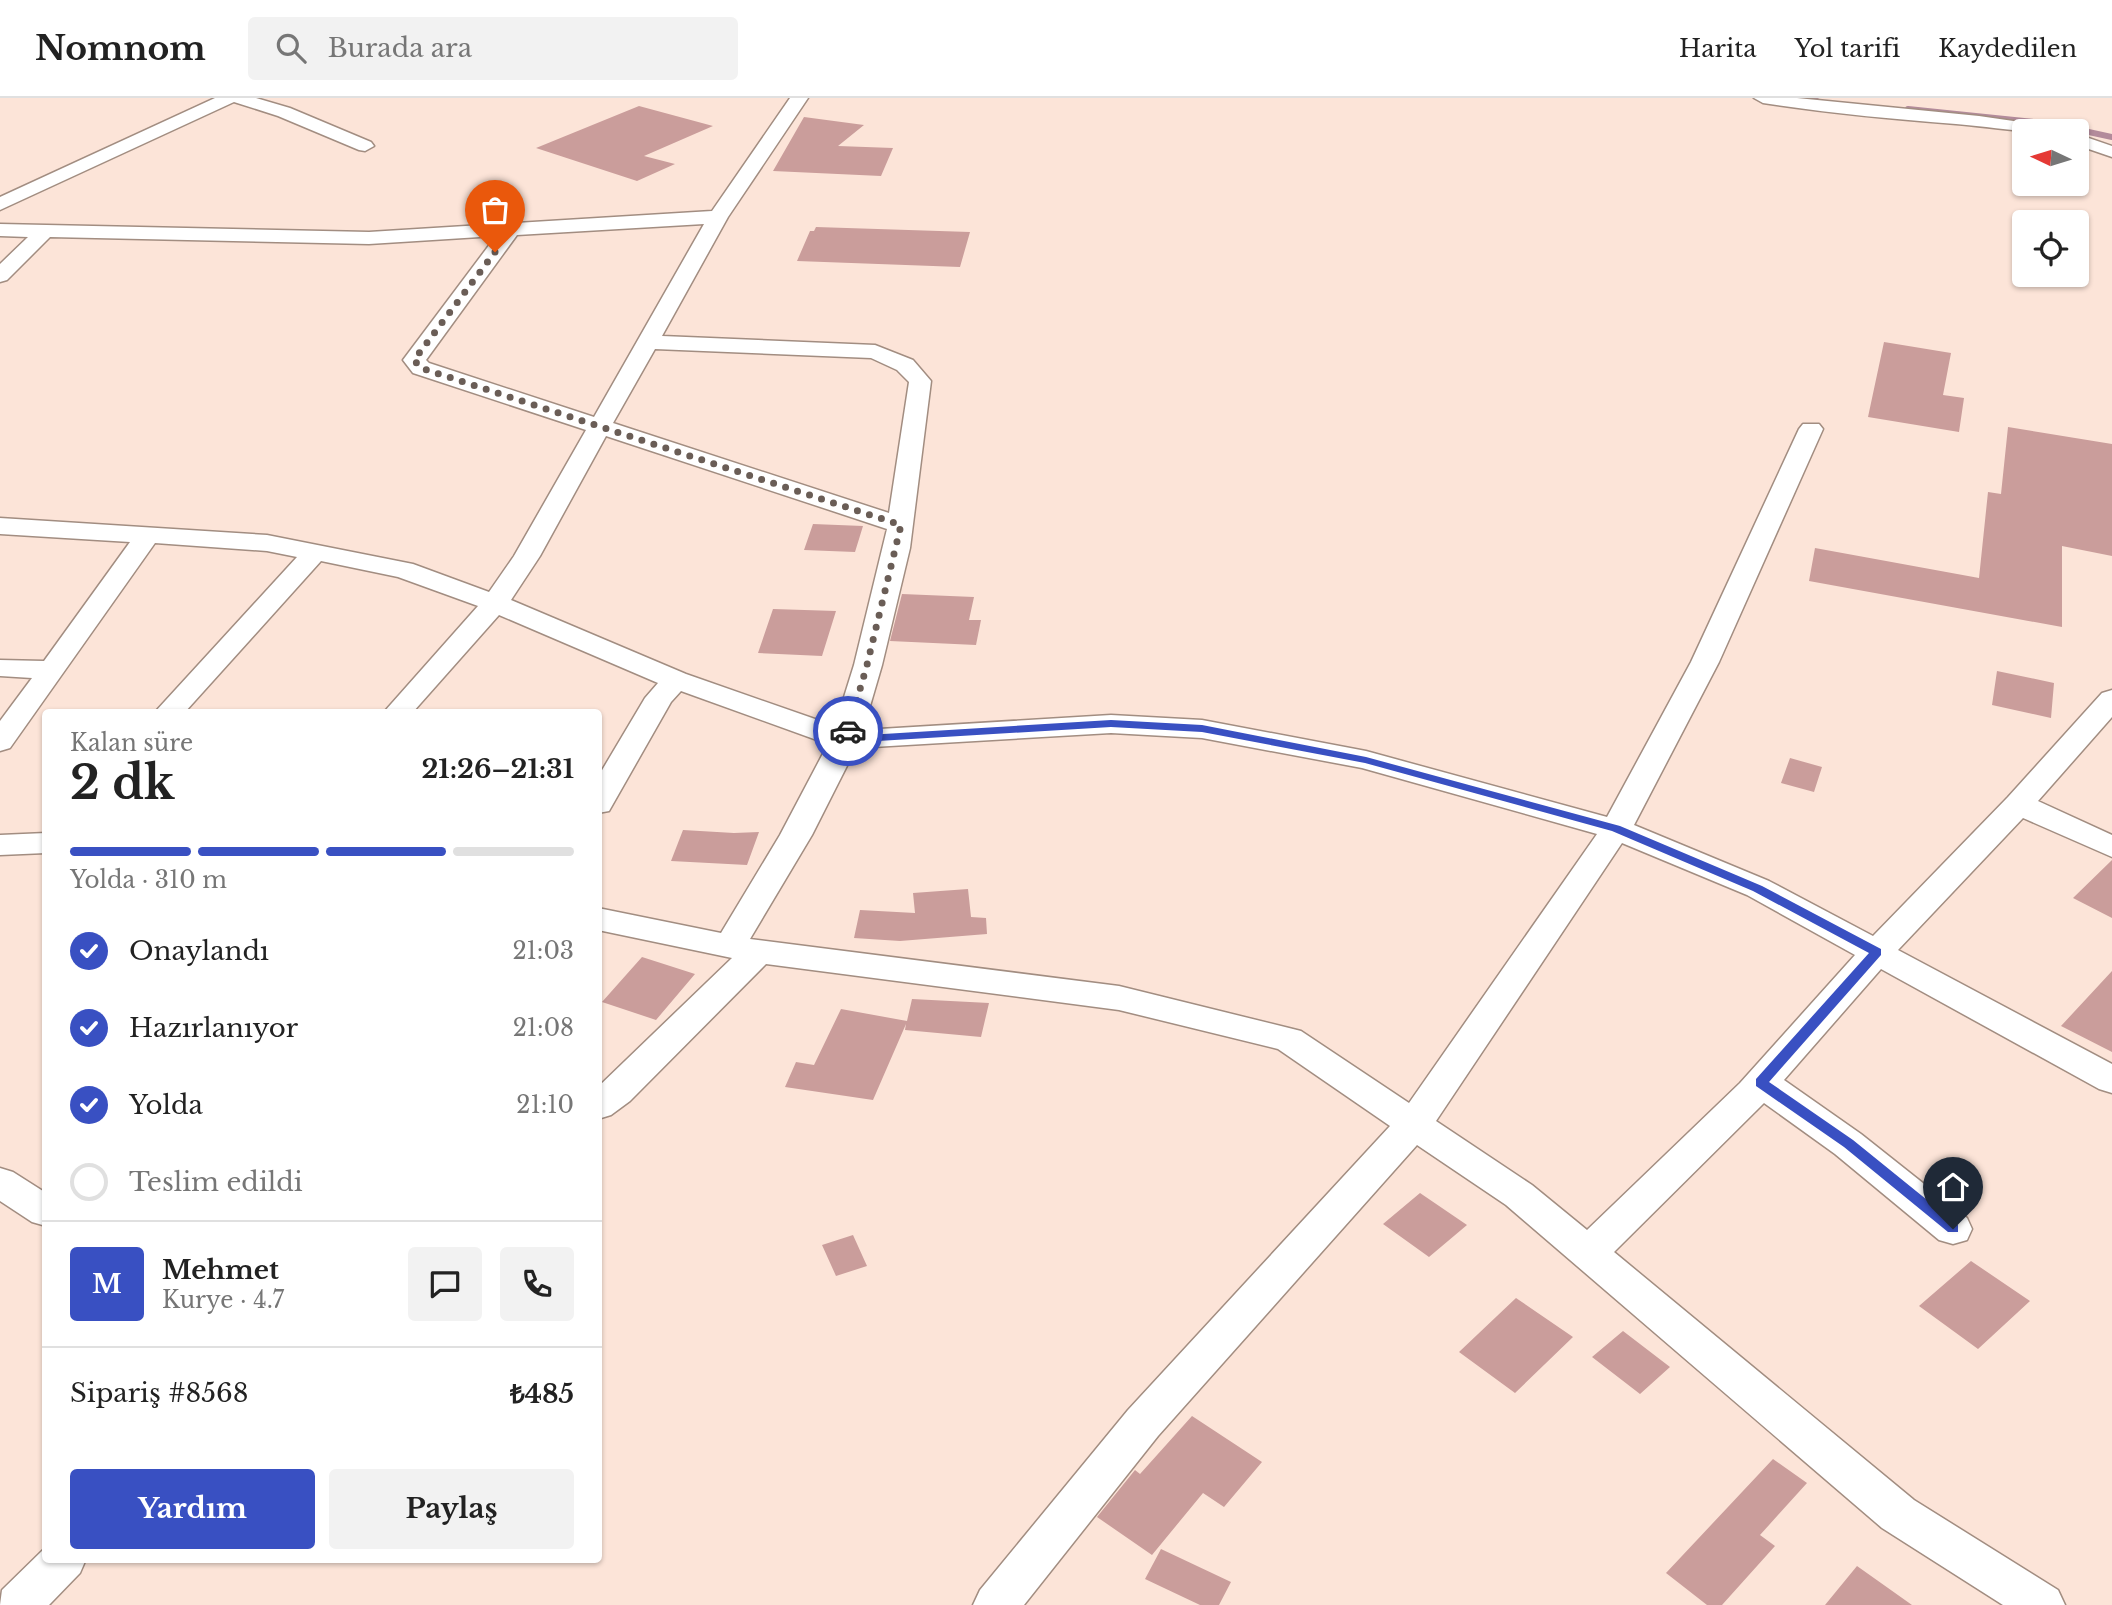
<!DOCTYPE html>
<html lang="tr">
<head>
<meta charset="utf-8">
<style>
	:root { --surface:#fff; --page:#f2f2f2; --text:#222; --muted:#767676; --line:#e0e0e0; --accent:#3950c2 }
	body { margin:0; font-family:"Libre Baskerville",serif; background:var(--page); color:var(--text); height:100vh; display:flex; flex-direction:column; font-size:26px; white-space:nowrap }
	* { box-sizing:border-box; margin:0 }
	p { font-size:23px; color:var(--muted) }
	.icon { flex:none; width:38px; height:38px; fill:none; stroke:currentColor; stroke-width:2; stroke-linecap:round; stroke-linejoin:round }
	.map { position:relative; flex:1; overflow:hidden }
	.panel { position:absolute; left:42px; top:611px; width:560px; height:854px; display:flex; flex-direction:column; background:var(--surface); border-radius:7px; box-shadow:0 2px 5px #0004 }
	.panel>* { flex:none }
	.needle { width:46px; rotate:274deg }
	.buttons { position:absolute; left:2012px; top:21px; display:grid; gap:14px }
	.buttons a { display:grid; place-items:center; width:77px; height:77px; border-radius:7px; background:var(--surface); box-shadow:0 2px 5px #0004; font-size:35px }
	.pin { position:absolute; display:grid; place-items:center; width:60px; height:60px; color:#fff; margin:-72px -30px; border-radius:50% 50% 50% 0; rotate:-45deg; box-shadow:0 0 7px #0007 }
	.pin .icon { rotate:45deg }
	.courier { position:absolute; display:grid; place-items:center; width:70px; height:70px; margin:-35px; border:5px solid #3950c2; border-radius:50%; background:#fff; color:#222; box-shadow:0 2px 9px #0007 }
	.overview em { font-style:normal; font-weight:700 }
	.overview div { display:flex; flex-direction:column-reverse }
	.overview { display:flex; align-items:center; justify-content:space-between; height:119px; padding:0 28px }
	h1 { font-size:46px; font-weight:700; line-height:52px }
	.bar { display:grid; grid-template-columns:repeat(4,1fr); gap:10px 7px; align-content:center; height:84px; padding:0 28px }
	.bar i { height:9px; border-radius:5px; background:var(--line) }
	.bar .selected { background:var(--accent) }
	.bar p { grid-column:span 4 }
	.line { display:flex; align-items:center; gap:18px; padding:0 28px; border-top:2px solid var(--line) }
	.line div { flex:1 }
	.round { display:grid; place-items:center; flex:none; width:74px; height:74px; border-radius:7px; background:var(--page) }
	ol { padding:0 28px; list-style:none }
	li { display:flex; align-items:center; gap:21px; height:77px }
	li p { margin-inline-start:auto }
	li .icon { padding:7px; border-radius:50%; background:var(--accent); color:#fff; stroke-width:4 }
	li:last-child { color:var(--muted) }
	li i { width:38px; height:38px; border:4px solid var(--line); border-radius:50% }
	.cta { display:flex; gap:14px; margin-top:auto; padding:14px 28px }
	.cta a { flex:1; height:80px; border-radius:7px; background:var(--accent); color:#fff; font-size:28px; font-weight:700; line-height:80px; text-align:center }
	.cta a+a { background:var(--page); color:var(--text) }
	header { display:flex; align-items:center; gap:42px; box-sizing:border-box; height:98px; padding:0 35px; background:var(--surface); border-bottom:2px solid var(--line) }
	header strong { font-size:33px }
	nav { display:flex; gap:38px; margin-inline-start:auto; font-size:24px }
	.search { width:490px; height:63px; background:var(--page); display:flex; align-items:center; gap:18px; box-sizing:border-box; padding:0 24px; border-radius:7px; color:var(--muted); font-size:26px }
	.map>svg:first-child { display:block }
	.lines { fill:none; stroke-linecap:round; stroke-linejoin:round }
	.stream { stroke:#b38b9b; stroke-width:6 }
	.building { fill:#ca9d9b }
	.minor-casing { stroke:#a28d81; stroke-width:3 }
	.minor { fill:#fff; fill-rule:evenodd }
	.route { fill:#3950c2 }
	.done { stroke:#6a5d56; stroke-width:7; stroke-dasharray:0 12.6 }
</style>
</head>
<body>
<header>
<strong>Nomnom</strong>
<div class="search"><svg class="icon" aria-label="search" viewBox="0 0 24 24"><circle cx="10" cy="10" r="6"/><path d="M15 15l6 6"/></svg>Burada ara</div>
<nav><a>Harita</a><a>Yol tarifi</a><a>Kaydedilen</a></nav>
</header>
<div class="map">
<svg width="2112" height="1507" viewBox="0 0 2112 1507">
	<rect width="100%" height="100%" fill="#fce4d8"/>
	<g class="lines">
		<!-- stream -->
		<path class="stream" d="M 1799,0 L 1817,3
			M 1908,11 L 2052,26 L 2112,39"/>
	</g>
	<!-- building -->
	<path class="building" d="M 639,8 L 713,28 L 644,58 L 675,66 L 637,83 L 536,50 Z
		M 804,19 L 864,27 L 838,48 L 893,50 L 881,78 L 773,73 Z
		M 816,129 L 970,134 L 960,169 L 797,163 L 810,133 L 814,133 Z
		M 1884,244 L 1951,255 L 1943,297 L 1964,300 L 1959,334 L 1868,319 Z
		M 2008,329 L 2112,346 L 2112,458 L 2062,448 L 2062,529 L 1809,483 L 1815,450 L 1979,480 L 1988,394 L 2001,396 Z
		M 813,426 L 863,428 L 855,454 L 804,452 Z
		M 902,496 L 974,499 L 969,522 L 981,522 L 976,547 L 890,543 Z
		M 773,511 L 836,513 L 822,558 L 758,555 Z
		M 1997,573 L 2054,585 L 2051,620 L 1992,607 Z
		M 1790,660 L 1822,669 L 1814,694 L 1781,685 Z
		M 683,732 L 734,735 L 759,734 L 747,767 L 671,763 Z
		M 2112,762 L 2112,820 L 2073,800 Z
		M 968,791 L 971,819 L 986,820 L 987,836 L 900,843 L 854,840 L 860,812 L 915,815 L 913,795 Z
		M 642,859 L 695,876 L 656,922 L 602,904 Z
		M 2112,873 L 2112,954 L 2061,928 Z
		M 912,901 L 989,905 L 981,939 L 905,932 L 906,926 L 873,1002 L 785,989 L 796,964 L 814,967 L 841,911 L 907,923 Z
		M 1420,1095 L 1467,1127 L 1429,1159 L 1383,1126 Z
		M 853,1137 L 867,1168 L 836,1178 L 822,1147 Z
		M 1971,1163 L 2030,1203 L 1978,1251 L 1919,1208 Z
		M 1516,1200 L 1573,1239 L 1515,1295 L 1459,1254 Z
		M 1623,1233 L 1670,1269 L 1640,1296 L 1592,1259 Z
		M 1192,1318 L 1262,1364 L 1224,1409 L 1203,1395 L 1152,1457 L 1097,1419 L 1135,1372 L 1140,1376 Z
		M 1773,1361 L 1807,1385 L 1760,1437 L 1775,1448 L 1722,1507 L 1707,1507 L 1666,1475 Z
		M 1161,1451 L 1231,1484 L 1219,1507 L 1200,1507 L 1145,1481 Z
		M 1857,1468 L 1912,1507 L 1825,1507 Z"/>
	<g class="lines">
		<!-- minor casing -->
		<g class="minor-casing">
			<path id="minor" d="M 215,0 L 256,0 L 290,10 L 371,44 L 374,48 L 365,53 L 359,52 L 278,18 L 234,4 L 0,112 L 0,99 Z
				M 790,0 L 808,0 L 728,119 L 662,238 L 875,247 L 913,262 L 931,283 L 910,450 L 882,567 L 863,632 L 1111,617 L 1202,622 L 1366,653 L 1607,719 L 1691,564 L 1799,331 L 1803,326 L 1819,326 L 1823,331 L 1719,564 L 1634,727 L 1769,783 L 1873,838 L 2008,699 L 2102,595 L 2112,592 L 2112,619 L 2038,703 L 2112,737 L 2112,759 L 2023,720 L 1898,852 L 2112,966 L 2112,995 L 2099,991 L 1881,871 L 1784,982 L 1861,1036 L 1967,1120 L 1972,1131 L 1967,1142 L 1953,1146 L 1939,1142 L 1835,1056 L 1764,1005 L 1614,1154 L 1914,1402 L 2058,1492 L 2065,1507 L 2003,1507 L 1882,1430 L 1506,1107 L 1417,1047 L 1158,1338 L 1024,1507 L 973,1507 L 980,1492 L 1128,1312 L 1390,1028 L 1278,951 L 1119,912 L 766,866 L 630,1003 L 611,1017 L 598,1021 L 598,989 L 732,860 L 598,832 L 598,810 L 721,835 L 780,737 L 828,646 L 681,593 L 671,604 L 613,706 L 609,713 L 598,715 L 598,679 L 645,600 L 658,585 L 499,517 L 413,614 L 384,614 L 478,508 L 398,479 L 321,463 L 185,614 L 155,614 L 297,459 L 267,453 L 155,445 L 10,650 L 0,653 L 0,623 L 32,580 L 0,578 L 0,562 L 44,563 L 130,444 L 0,436 L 0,420 L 267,437 L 413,466 L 489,494 L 514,458 L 586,332 L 413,275 L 403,262 L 496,138 L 369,146 L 50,139 L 7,182 L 0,184 L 0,166 L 28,139 L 0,138 L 0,126 L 369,134 L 712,113 ZM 704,126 L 594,319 L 429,265 L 426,262 L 517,137 ZM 655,251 L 871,260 L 897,272 L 909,284 L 889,415 L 613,325 ZM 606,338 L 887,431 L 854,567 L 835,628 L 686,576 L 511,502 L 540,458 ZM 1111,635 L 1202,640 L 1362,670 L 1597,736 L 1409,1005 L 1301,933 L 1289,930 L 1119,888 L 750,841 L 812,737 L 856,650 ZM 1622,745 L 1747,797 L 1855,857 L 1740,985 L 1587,1132 L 1532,1087 L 1436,1023 Z
				M 1754,0 L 1797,0 L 1979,18 L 2047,28 L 2056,33 C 2022,35 1992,29 1956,26 C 1891,21 1827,15 1763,5 Z
				M 2077,36 L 2112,48 L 2112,59 L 2077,47 Z
				M 46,735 L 46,755 L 0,757 L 0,737 Z
				M 0,1070 L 13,1074 L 46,1095 L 46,1128 L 32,1124 L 0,1103 Z
				M 46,1449 L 46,1461 L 86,1461 L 80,1475 L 49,1507 L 0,1507 L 2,1492 Z"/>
		</g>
		<!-- minor -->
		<use href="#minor" class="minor"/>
	</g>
	<!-- route -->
	<path class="route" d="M 1111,622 L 1202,627 L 1366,659 L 1620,728 L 1762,788 L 1881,851 L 1881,857 L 1769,984 L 1853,1042 L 1958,1127 L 1958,1134 L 1948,1134 L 1844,1049 L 1756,988 L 1756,981 L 1869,855 L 1753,793 L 1612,733 L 1365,665 L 1202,634 L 1111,629 L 845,645 L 840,642 L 842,633 L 848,630 L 853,633 L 851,638 Z"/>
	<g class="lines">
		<!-- done -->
		<path class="done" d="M 495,154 L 414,262 L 421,270 L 901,427 L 867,567 L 848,633"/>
	</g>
</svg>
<div class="buttons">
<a><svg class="needle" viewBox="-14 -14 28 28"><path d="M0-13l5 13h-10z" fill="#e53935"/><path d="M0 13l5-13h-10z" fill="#767676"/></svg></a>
<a><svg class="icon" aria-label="locate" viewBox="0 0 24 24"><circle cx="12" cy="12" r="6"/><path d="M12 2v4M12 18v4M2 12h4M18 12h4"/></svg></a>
</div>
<div class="pin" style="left:495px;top:154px;background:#ea580c"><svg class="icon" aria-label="bag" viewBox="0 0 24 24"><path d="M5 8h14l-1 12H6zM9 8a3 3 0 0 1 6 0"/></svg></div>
<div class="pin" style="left:1953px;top:1131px;background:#1f2937"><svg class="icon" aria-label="home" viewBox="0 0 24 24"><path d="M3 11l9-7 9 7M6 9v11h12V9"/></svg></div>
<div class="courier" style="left:848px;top:633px"><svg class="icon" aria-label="car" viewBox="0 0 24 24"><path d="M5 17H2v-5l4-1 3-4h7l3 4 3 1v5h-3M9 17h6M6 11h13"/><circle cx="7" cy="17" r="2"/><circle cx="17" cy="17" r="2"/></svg></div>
<section class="panel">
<div class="overview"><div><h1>2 dk</h1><p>Kalan süre</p></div><em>21:26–21:31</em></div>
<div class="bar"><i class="selected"></i><i class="selected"></i><i class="selected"></i><i></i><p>Yolda · 310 m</p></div>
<ol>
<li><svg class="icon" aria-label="check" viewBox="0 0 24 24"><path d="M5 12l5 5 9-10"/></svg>Onaylandı<p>21:03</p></li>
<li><svg class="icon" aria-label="check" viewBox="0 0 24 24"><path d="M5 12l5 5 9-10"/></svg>Hazırlanıyor<p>21:08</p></li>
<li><svg class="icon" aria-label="check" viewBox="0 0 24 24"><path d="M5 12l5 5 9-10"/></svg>Yolda<p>21:10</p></li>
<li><i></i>Teslim edildi</li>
</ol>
<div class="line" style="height:126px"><b class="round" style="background:var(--accent);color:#fff">M</b><div><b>Mehmet</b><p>Kurye · 4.7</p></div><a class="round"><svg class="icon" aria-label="chat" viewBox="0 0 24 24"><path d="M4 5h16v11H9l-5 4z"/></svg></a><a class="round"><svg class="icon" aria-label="phone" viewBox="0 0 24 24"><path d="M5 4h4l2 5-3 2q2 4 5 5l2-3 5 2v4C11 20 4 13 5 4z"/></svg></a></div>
<div class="line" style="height:91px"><div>Sipariş #8568</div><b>₺485</b></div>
<div class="cta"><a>Yardım</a><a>Paylaş</a></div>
</section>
</div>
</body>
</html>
